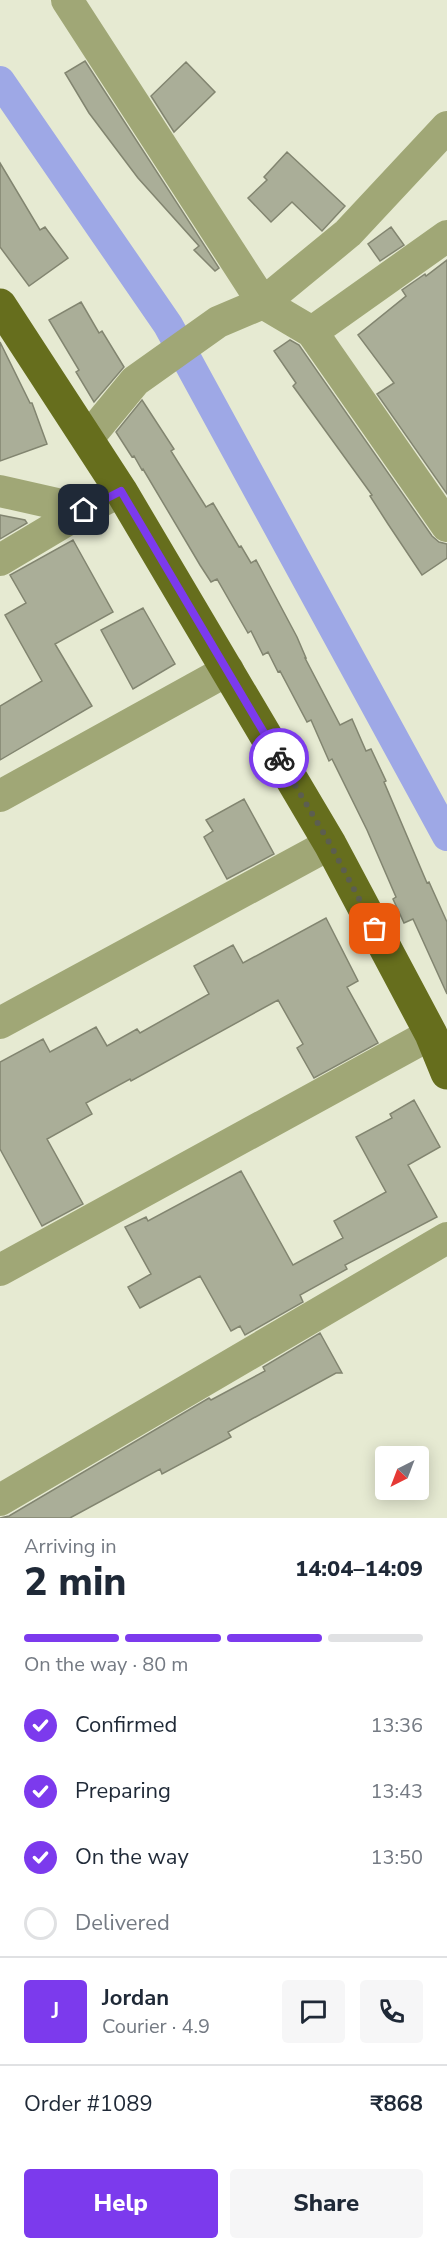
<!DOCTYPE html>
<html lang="en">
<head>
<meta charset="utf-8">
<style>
	:root { --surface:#fff; --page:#f6f6f7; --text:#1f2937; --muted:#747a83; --line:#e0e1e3; --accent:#7c3aed }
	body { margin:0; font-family:"Nunito Sans",sans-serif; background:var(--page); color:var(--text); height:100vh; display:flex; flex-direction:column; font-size:22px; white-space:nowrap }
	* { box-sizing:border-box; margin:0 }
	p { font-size:20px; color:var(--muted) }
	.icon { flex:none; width:33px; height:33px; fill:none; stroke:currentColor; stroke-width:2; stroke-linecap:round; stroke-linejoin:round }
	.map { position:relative; height:1518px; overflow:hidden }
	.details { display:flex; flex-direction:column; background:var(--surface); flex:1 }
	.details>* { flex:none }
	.needle { width:39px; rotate:222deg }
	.controls { position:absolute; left:375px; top:1446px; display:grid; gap:12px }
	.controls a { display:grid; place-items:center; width:54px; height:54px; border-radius:6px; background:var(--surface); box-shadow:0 3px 15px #0003; font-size:30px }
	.pin { position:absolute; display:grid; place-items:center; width:51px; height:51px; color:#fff; margin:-26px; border-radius:12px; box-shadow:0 3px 9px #0006 }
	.courier { position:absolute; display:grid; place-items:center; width:60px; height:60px; margin:-30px; border:4px solid #7c3aed; border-radius:50%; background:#fff; color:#222; box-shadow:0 2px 8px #0007 }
	.head em { font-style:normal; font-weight:800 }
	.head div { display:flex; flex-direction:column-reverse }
	.head { display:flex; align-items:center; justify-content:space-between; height:102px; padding:0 24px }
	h1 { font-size:39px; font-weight:800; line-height:45px }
	.bar { display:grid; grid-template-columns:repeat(4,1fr); gap:9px 6px; align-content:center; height:72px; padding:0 24px }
	.bar i { height:8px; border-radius:4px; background:var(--line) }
	.bar .current { background:var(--accent) }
	.bar p { grid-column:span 4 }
	.line { display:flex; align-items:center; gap:15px; padding:0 24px; border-top:2px solid var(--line) }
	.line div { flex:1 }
	.round { display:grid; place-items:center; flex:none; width:63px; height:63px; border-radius:6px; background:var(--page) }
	ol { padding:0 24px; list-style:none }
	li { display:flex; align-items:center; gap:18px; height:66px }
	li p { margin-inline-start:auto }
	li .icon { padding:6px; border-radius:50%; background:var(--accent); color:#fff; stroke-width:4 }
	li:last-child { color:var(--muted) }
	li i { width:33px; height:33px; border:3px solid var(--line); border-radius:50% }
	.action { display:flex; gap:12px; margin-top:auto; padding:12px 24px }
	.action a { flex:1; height:69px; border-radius:6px; background:var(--accent); color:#fff; font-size:24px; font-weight:800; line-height:69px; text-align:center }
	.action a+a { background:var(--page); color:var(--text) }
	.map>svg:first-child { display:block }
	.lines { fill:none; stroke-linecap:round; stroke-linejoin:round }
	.canal { stroke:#9ea8e6; stroke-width:30 }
	.building { fill:#aaae98; stroke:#828570; stroke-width:1.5 }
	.minor { stroke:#a0a776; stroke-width:32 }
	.major { stroke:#666e1d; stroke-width:33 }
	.done { stroke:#5c5e50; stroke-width:6; stroke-dasharray:0 10.8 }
	.route { stroke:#7c3aed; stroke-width:8 }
</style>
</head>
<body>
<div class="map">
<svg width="447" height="1518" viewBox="0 0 447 1518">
	<rect width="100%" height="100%" fill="#e6ead2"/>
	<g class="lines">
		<!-- canal -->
		<path class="canal" d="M 0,81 L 168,325 L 447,836"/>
	</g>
	<!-- building -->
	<path class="building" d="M 85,61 L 219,268 L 215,271 L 194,250 L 199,246 L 138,178 L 89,113 L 65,73 Z
		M 186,62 L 215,92 L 174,132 L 151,96 Z
		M 287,152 L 345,206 L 322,231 L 292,202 L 271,222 L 248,198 L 267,180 L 264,177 Z
		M 0,163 L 40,230 L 45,227 L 68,258 L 29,286 L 0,247 Z
		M 391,227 L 404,245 L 380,261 L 368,244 Z
		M 447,260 L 447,494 L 377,394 L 394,383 L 358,335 L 406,296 L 402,290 L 425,274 L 426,276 Z
		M 81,302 L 99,333 L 102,331 L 124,367 L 94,402 L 76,372 L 79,370 L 49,320 Z
		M 290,340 L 299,345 L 432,536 L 439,542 L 447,544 L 447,558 L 422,575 L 388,524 L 370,496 L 372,495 L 293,386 L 296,383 L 274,351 Z
		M 0,342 L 30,403 L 32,403 L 47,444 L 0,461 Z
		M 142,400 L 174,449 L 171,451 L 206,507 L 213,503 L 239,547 L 241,546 L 251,563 L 256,560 L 297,637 L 306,658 L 305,658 L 340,725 L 352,719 L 366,751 L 371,749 L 386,781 L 384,782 L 427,883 L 429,882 L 447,922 L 447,994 L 413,919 L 404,923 L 393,899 L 396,897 L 367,830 L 332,759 L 329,761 L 311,720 L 307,722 L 280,671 L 278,672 L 268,652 L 263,655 L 251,631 L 248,633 L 217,579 L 211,582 L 200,565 L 143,469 L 142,470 L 134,456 L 132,457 L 116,432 Z
		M 0,515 L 25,520 L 27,523 L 0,539 Z
		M 73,540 L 113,612 L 55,644 L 92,706 L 0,760 L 0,706 L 42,681 L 5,615 L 26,603 L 10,575 Z
		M 143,608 L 175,664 L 133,689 L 101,630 Z
		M 244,799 L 274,854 L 227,879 L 204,837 L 213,831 L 206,820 Z
		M 326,918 L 358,981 L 347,987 L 378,1043 L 314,1078 L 297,1048 L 303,1044 L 278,1000 L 131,1081 L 130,1079 L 86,1103 L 92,1114 L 47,1139 L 83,1204 L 42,1226 L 0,1149 L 0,1062 L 43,1039 L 50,1052 L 96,1027 L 107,1046 L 137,1029 L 140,1033 L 209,994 L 194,966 L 233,945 L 243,963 Z
		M 414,1100 L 440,1147 L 408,1165 L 437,1217 L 345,1265 L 347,1269 L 300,1295 L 303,1302 L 245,1335 L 240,1326 L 231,1331 L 200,1276 L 140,1308 L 128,1287 L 151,1274 L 125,1227 L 146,1217 L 148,1221 L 241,1171 L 293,1265 L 343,1238 L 334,1221 L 386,1192 L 356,1137 L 392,1118 L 390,1114 Z
		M 320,1333 L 342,1373 L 336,1373 L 228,1432 L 231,1437 L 162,1474 L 160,1469 L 70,1518 L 0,1518 L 9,1516 L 209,1398 L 211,1400 L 265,1371 L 263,1367 Z"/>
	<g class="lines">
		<!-- minor -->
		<path class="minor" d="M 67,0 L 263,303 L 348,233 L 447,127
			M 312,332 L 447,236
			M 88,438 L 135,381 L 218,322 L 263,303 L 312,332 L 447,526
			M 0,491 L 84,510 L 121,491
			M 0,560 L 84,510
			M 0,796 L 228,670
			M 0,1023 L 330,844
			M 0,1270 L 431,1034
			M 0,1500 L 447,1238"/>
		<!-- major -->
		<path class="major" d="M 0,305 L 121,491 L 330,844 L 431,1034 L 447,1073"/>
	</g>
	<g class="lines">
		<!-- done -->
		<path class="done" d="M 279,758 L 330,844 L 375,929"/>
		<!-- route -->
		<path class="route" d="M 84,510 L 121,491 L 279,758"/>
	</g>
</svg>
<div class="controls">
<a><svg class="needle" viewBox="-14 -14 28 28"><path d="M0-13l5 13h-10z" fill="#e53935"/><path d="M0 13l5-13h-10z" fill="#747a83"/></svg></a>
</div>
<div class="pin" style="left:375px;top:929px;background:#ea580c"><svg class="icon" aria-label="bag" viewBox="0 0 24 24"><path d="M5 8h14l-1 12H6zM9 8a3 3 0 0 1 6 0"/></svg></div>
<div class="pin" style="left:84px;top:510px;background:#1f2937"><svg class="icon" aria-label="home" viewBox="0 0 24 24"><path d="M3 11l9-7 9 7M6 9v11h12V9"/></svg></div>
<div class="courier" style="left:279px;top:758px"><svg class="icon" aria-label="bike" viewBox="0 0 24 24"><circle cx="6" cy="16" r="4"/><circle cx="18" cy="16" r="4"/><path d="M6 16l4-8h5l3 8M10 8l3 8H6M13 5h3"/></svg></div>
</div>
<section class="details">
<div class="head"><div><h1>2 min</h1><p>Arriving in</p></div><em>14:04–14:09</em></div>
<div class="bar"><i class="current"></i><i class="current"></i><i class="current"></i><i></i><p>On the way · 80 m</p></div>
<ol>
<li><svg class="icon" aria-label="check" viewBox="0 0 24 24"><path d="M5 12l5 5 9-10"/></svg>Confirmed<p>13:36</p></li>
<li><svg class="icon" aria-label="check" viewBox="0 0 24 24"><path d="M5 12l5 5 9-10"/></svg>Preparing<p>13:43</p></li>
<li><svg class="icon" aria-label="check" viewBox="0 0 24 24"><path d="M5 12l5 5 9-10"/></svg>On the way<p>13:50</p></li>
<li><i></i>Delivered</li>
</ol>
<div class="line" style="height:108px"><b class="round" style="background:var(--accent);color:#fff">J</b><div><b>Jordan</b><p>Courier · 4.9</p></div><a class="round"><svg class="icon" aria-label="chat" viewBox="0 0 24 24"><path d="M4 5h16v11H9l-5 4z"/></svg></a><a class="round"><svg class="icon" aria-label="phone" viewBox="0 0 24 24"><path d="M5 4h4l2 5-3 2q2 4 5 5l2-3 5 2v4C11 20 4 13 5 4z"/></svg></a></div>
<div class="line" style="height:78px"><div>Order #1089</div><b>₹868</b></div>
<div class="action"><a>Help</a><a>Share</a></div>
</section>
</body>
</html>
